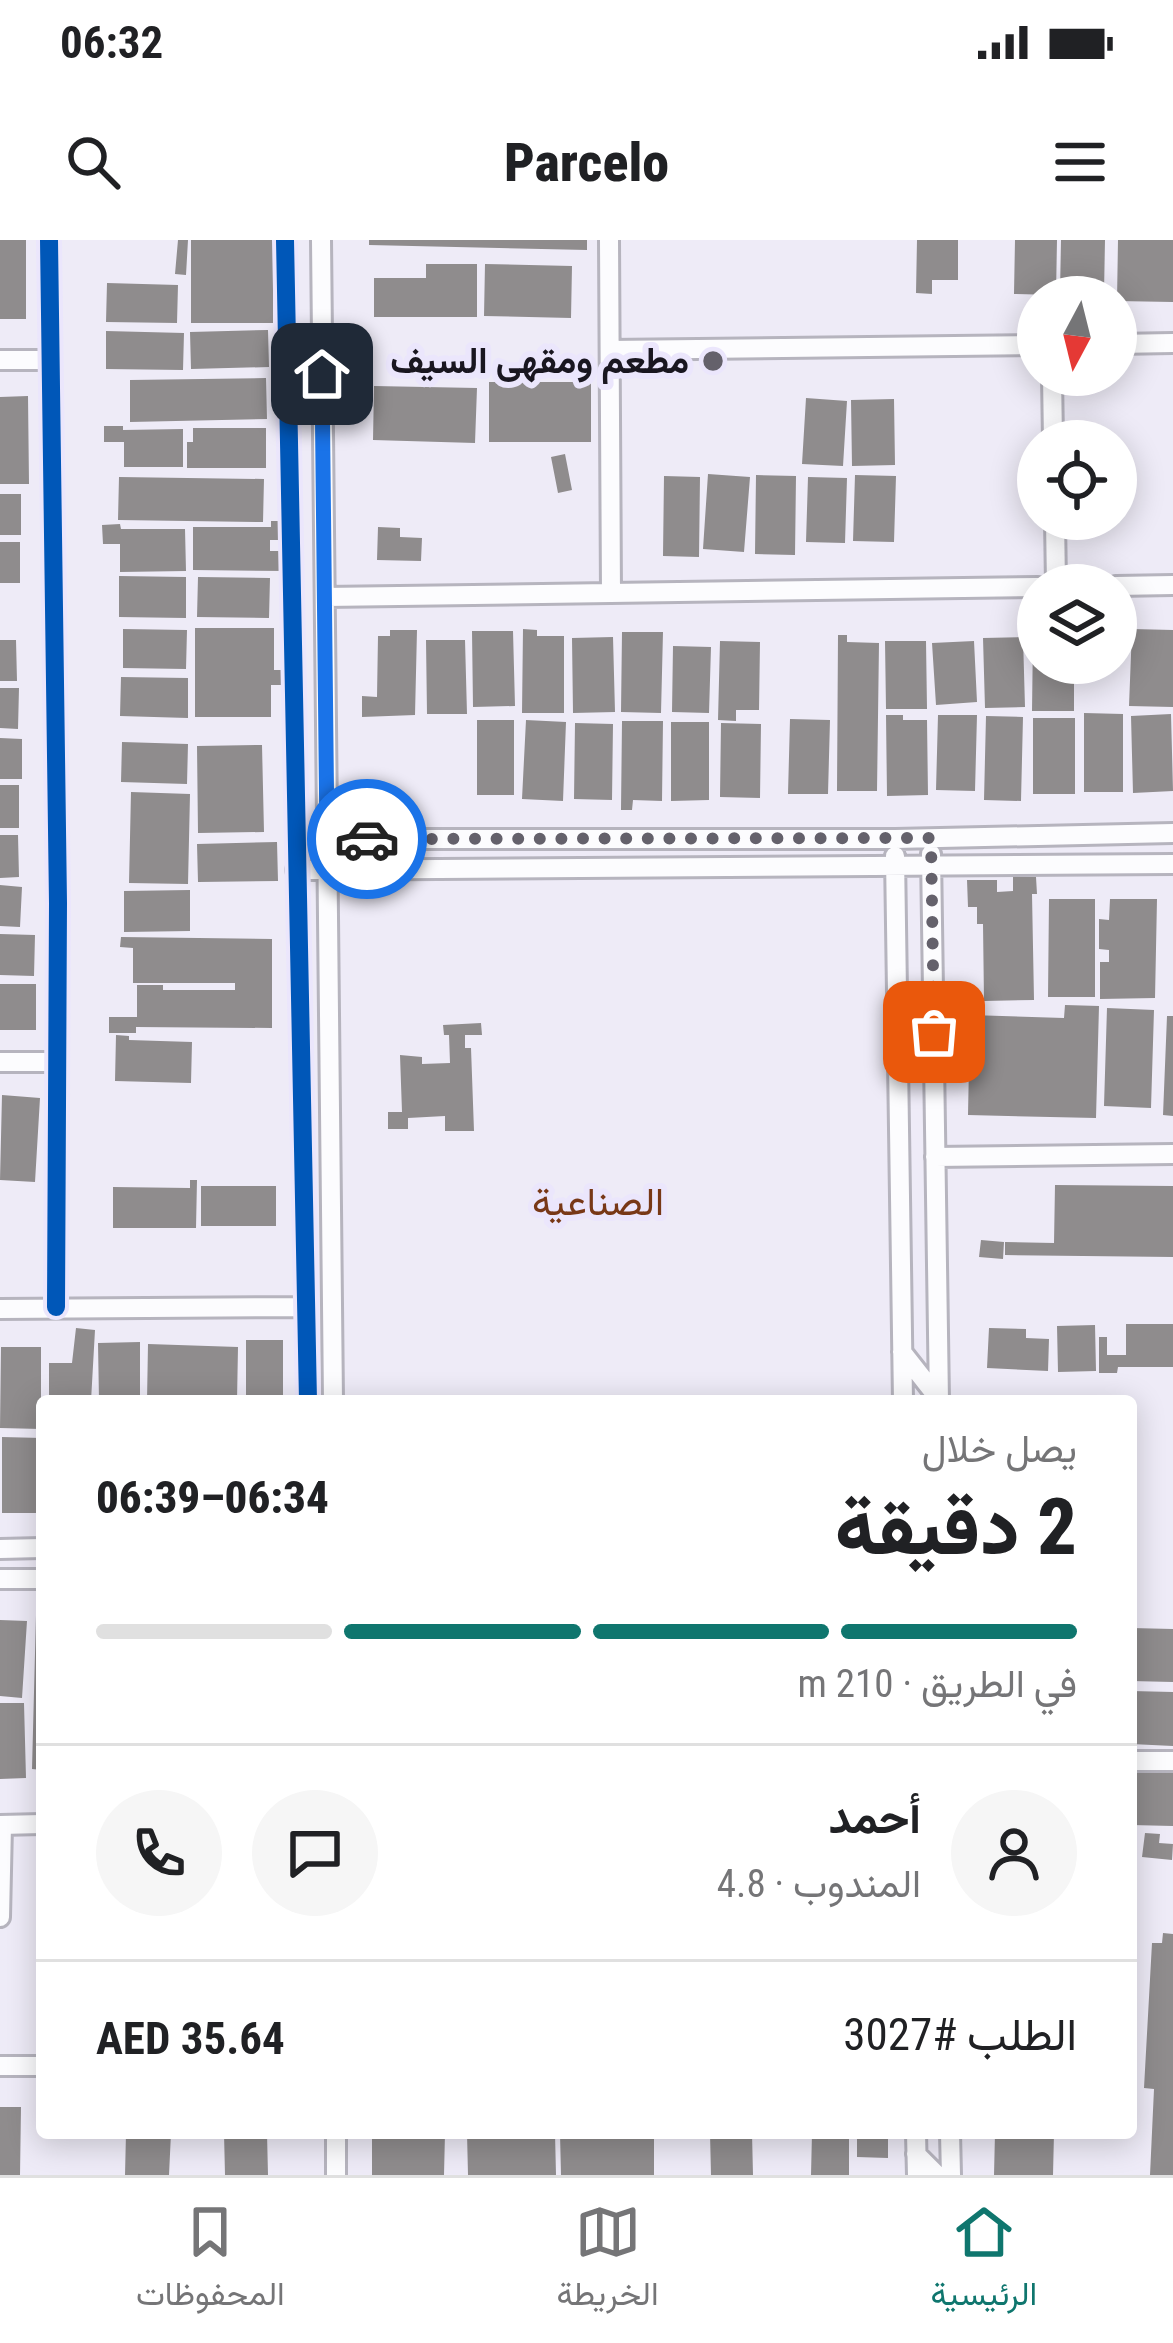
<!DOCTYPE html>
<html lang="ar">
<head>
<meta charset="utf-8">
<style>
	:root { --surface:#fff; --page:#f6f6f6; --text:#202124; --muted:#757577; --line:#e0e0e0; --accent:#0f766e }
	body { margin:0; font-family:"Roboto Condensed",Vazirmatn,sans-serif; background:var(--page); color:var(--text); direction:rtl; height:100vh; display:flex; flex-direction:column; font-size:45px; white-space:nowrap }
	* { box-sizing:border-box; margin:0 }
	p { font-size:39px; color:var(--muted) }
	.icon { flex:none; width:66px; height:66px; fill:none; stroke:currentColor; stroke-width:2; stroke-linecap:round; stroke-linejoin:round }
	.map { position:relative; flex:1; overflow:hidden; direction:ltr }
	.panel { position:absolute; left:36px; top:1155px; width:1101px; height:744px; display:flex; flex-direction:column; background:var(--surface); border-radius:12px; box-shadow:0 6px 30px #0003; direction:rtl }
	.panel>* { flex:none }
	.needle { width:78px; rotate:187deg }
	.fabs { position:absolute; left:1017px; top:36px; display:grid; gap:24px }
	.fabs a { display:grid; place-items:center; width:120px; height:120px; border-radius:50%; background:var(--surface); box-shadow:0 6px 30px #0003; font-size:60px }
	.pin { position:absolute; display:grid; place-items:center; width:102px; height:102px; color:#fff; margin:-51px; border-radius:24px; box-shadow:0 6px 18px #0006 }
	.courier { position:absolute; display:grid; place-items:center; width:120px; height:120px; margin:-60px; border:9px solid #1a73e8; border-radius:50%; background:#fff; color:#222; box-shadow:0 3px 15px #0007 }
	.head em { font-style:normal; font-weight:800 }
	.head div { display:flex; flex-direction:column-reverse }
	.head { display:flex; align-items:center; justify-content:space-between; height:204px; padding:0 60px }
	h1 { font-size:78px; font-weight:800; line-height:90px }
	.bar { display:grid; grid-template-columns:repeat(4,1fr); gap:18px 12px; align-content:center; height:144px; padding:0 60px }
	.bar i { height:15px; border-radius:9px; background:var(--line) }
	.bar .on { background:var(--accent) }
	.bar p { grid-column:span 4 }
	.line { display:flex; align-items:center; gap:30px; padding:0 60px; border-top:3px solid var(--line) }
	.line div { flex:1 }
	.round { display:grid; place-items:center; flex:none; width:126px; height:126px; border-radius:63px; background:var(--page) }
	.status { display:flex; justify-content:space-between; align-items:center; height:84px; padding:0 60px; background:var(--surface); direction:ltr }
	.status svg { height:33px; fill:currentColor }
	header { display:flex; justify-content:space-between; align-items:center; height:156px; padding:0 60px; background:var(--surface); font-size:54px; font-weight:800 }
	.menu { display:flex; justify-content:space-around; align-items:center; height:168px; border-top:3px solid var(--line); background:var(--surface); font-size:33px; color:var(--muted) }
	.menu a { display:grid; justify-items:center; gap:6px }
	.menu .on { color:var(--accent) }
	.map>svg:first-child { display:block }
	.building { fill:#8f8c8d }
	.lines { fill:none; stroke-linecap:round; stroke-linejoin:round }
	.street-casing { stroke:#b6b4be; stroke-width:24 }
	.street { stroke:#fcfcfe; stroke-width:18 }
	.cycleway-casing { stroke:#ebe6fc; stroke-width:26 }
	.cycleway { stroke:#0057b8; stroke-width:18 }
	.done { stroke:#64616b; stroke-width:12; stroke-dasharray:0 21.6 }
	.route { stroke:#1a73e8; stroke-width:15 }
	.poi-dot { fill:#64616b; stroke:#ebe6fc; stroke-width:4.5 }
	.labels { text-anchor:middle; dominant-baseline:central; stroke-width:12; stroke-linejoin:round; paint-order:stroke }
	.poi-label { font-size:36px; font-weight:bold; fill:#191620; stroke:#ebe6fc; text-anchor:end }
	.neighbourhood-label { font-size:39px; fill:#783817; stroke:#ebe6fc }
</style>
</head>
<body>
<div class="status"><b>06:32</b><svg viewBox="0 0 49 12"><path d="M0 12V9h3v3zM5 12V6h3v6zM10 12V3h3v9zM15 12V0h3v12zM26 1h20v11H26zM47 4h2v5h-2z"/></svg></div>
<header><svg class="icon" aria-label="menu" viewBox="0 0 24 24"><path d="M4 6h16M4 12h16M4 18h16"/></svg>Parcelo<svg class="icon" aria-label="search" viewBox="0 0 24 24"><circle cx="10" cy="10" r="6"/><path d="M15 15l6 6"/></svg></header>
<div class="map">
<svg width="1173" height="1935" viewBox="0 0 1173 1935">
	<rect width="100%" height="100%" fill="#eeebf7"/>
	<!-- building -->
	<path class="building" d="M 0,0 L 26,0 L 26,79 L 0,79 Z
		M 178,0 L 188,0 L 186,35 L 175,34 Z
		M 191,0 L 273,0 L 273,83 L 191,83 Z
		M 369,0 L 587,0 L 587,10 L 369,5 Z
		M 917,0 L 958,0 L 958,40 L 932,40 L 932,54 L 916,53 Z
		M 1015,0 L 1057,0 L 1056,55 L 1014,54 Z
		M 1061,0 L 1105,0 L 1104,53 L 1060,52 Z
		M 1118,0 L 1173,0 L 1173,62 L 1117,61 Z
		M 426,24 L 477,24 L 477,77 L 374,77 L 374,38 L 426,38 Z
		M 485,24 L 572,26 L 571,78 L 484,76 Z
		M 107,43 L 178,45 L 177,83 L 106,82 Z
		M 268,90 L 269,127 L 191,129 L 190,92 Z
		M 106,91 L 184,93 L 183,130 L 106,129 Z
		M 266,138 L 267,179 L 130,182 L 130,140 Z
		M 489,142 L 591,142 L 591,202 L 489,202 Z
		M 374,146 L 477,148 L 475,203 L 373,200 Z
		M 28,156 L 29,244 L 0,244 L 0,157 Z
		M 806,158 L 847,161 L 843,226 L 802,224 Z
		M 894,159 L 895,225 L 852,226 L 851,160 Z
		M 104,186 L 123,186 L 123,190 L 183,189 L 183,227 L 124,227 L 124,202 L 104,202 Z
		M 193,188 L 266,188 L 266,228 L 187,228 L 187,202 L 193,202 Z
		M 565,214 L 572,250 L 558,253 L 551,217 Z
		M 708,234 L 750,237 L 744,312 L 703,309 Z
		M 756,235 L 796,236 L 795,315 L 755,314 Z
		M 855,235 L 896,236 L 894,302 L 853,301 Z
		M 664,236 L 700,237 L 699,317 L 663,316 Z
		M 119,237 L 264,239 L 263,282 L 118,280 Z
		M 808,237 L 847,238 L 845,303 L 806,302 Z
		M 0,254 L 21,254 L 21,295 L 0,295 Z
		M 271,281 L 287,281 L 287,300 L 270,300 L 270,311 L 288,311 L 288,331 L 193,330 L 193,287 L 271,287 Z
		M 120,284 L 121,289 L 185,289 L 186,331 L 120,332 L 120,304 L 103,304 L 102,285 Z
		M 378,287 L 400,288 L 400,297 L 422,298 L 421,321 L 377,320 Z
		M 0,302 L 20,302 L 20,343 L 0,343 Z
		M 119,336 L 186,337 L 186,378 L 119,377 Z
		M 198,337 L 270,338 L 269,378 L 197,377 Z
		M 195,388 L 274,388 L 274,430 L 289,430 L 289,445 L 271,445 L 271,477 L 195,477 Z
		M 123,389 L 187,390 L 186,429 L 123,428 Z
		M 523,389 L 537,390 L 537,396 L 564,396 L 564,473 L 522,473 Z
		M 1132,389 L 1173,390 L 1173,467 L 1129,466 Z
		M 390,390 L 417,390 L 415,475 L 362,477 L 362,456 L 377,457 L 378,396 L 390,396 Z
		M 472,391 L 513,391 L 515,466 L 473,467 Z
		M 622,392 L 663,392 L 661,473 L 621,472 Z
		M 838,395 L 847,395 L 847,402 L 879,403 L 877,551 L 837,551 Z
		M 1033,396 L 1038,396 L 1038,423 L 1074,423 L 1074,471 L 1032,471 Z
		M 613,397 L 615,472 L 573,473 L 572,398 Z
		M 1023,397 L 1025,467 L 985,468 L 983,398 Z
		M 0,400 L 16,400 L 17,441 L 0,441 Z
		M 426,400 L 465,400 L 467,474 L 427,474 Z
		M 720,401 L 760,402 L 759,470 L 736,470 L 736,481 L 718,480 Z
		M 885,401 L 926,401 L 927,469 L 886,469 Z
		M 974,401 L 977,462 L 936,465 L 932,403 Z
		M 673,406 L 711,407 L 709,473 L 672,472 Z
		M 121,437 L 188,438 L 188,478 L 120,476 Z
		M 0,448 L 19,448 L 18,489 L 0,488 Z
		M 1084,473 L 1123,474 L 1123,552 L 1084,552 Z
		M 1171,474 L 1173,551 L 1133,553 L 1131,476 Z
		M 886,475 L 903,475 L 903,480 L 927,480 L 928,555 L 887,556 Z
		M 938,475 L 977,475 L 975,551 L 936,550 Z
		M 986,476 L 1023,477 L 1021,561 L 984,560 Z
		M 1033,478 L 1075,478 L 1075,554 L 1033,554 Z
		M 790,479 L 830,480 L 828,554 L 788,554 Z
		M 477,480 L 514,480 L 514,555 L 477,555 Z
		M 526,480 L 566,482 L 563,561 L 522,559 Z
		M 622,481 L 663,481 L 662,561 L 633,560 L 632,570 L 621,570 Z
		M 671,482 L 709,482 L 709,560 L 671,561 Z
		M 575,483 L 613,484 L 612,560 L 574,559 Z
		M 721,483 L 761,484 L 760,558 L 720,557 Z
		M 0,498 L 22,499 L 22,539 L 0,539 Z
		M 122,502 L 188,504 L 187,544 L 121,542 Z
		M 262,505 L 264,592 L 198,593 L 197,506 Z
		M 0,545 L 19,545 L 19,588 L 0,588 Z
		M 131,552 L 190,554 L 188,644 L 129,643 Z
		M 0,595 L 18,595 L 19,637 L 0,638 Z
		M 277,602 L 278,641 L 198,642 L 197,604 Z
		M 1013,637 L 1036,637 L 1037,654 L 1032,654 L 1034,760 L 984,761 L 983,684 L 977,684 L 977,667 L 968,667 L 967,640 L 997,640 L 997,652 L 1013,651 Z
		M 0,645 L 22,647 L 20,687 L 0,686 Z
		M 190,650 L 190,691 L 124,692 L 124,651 Z
		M 1049,659 L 1095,659 L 1095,757 L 1048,757 Z
		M 1110,659 L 1157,659 L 1155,758 L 1100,759 L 1100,722 L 1109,722 L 1109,710 L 1099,709 L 1099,679 L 1109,680 Z
		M 0,694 L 35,695 L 34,736 L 0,735 Z
		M 121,697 L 272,699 L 272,788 L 136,787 L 136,793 L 109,793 L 109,777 L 137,777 L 137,745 L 163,745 L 163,750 L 235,750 L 235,743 L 133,743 L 133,708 L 120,707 Z
		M 0,744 L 36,744 L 36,790 L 0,790 Z
		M 1065,765 L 1099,766 L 1096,878 L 968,875 L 970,775 L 1064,778 Z
		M 1107,768 L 1154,770 L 1151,868 L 1104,866 Z
		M 1167,776 L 1173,776 L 1173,876 L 1163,875 Z
		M 481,783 L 482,795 L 465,795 L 465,808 L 471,808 L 474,891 L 445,891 L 445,876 L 408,878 L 408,889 L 388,889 L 388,872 L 402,872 L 400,815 L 422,817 L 422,824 L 450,823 L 449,795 L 444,795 L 443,785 Z
		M 116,795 L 129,796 L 129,800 L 192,802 L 191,843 L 115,841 Z
		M 2,855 L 40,858 L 35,942 L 0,940 Z
		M 190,940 L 197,940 L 196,988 L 113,988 L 113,947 L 190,948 Z
		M 1055,945 L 1173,946 L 1173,1017 L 1005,1015 L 1005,1002 L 1054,1003 Z
		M 201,946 L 276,946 L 276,986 L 201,986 Z
		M 981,1000 L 1004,1002 L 1003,1019 L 979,1017 Z
		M 1126,1084 L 1173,1084 L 1173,1127 L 1118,1127 L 1117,1133 L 1099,1133 L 1099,1097 L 1107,1097 L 1107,1115 L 1126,1115 Z
		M 1095,1085 L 1096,1131 L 1058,1132 L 1057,1086 Z
		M 76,1088 L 95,1090 L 91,1161 L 49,1161 L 49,1123 L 72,1123 Z
		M 989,1088 L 1026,1089 L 1026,1098 L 1049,1099 L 1048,1131 L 987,1128 Z
		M 246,1100 L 283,1100 L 283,1161 L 246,1161 Z
		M 140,1102 L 140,1161 L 99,1161 L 98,1103 Z
		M 148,1104 L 238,1107 L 237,1161 L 147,1161 Z
		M 1,1107 L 41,1107 L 41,1189 L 0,1188 Z
		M 2,1197 L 42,1198 L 42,1273 L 2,1273 Z
		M 36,1375 L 42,1375 L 42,1530 L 32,1529 Z
		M 0,1380 L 27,1381 L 22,1458 L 0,1456 Z
		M 1131,1388 L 1173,1389 L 1173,1442 L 1131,1441 Z
		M 1131,1451 L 1173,1452 L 1173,1506 L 1131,1504 Z
		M 0,1463 L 24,1463 L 26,1538 L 0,1539 Z
		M 1131,1532 L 1173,1532 L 1173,1586 L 1131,1585 Z
		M 1145,1593 L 1160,1594 L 1159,1603 L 1173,1604 L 1172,1620 L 1142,1617 Z
		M 1163,1693 L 1173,1694 L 1173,1935 L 1150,1935 L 1154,1849 L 1144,1848 L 1152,1703 L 1162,1703 Z
		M 0,1867 L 21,1867 L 20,1935 L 0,1935 Z
		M 126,1893 L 171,1893 L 169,1935 L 125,1935 Z
		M 224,1893 L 267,1893 L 268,1935 L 225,1935 Z
		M 372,1893 L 445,1893 L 444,1935 L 372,1935 Z
		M 467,1893 L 555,1893 L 556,1935 L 468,1935 Z
		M 560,1893 L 654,1893 L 654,1935 L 561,1935 Z
		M 710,1893 L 752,1893 L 753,1935 L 711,1935 Z
		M 812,1893 L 849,1893 L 849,1935 L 811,1935 Z
		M 857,1893 L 888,1893 L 888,1918 L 857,1917 Z
		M 995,1893 L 1054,1893 L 1053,1935 L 994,1935 Z"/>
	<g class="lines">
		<!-- street casing -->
		<g class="street-casing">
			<path id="street" d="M 49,0 L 58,663 L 56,1067
				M 285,0 L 308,1161
				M 321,0 L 333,1161
				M 609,0 L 611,353
				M 1116,104 L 1173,103
				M 610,110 L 1038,105
				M 0,120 L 51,120
				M 1052,135 L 1053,201
				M 1055,279 L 1056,345
				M 1116,346 L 1173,345
				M 325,357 L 1038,347
				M 296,599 L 895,599 L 1173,593
				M 931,614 L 939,1161
				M 895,616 L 903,1161
				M 296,630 L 1173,624
				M 0,822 L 58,822
				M 935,917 L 1173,914
				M 0,1069 L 306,1067
				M 902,1112 L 939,1159
				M 0,1309 L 42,1308
				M 0,1339 L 42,1339
				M 1131,1521 L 1173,1521
				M 0,1585 L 42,1584
				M 0,1677 L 2,1585
				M 0,1826 L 42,1826
				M 916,1893 L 917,1935
				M 950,1893 L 951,1935
				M 916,1914 L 937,1935
				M 336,1935 L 336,1893"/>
		</g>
		<!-- street -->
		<use href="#street" class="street"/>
		<!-- cycleway casing -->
		<g class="cycleway-casing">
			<path id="cycleway" d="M 49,0 L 58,663 L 56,1067
				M 285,0 L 308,1161"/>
		</g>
		<!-- cycleway -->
		<use href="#cycleway" class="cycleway"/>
	</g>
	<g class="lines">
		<!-- done -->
		<path class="done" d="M 367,599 L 931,598 L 934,792"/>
		<!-- route -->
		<path class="route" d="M 322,134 L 327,599 L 367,599"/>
	</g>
	<!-- markers -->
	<circle class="poi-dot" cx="713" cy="121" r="12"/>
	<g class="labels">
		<!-- poi labels -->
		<g class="poi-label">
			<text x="689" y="121">مطعم ومقهى السيف</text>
		</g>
		<!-- neighbourhood labels -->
		<g class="neighbourhood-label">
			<text x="598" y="962">الصناعية</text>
		</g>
	</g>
</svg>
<div class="fabs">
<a><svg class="needle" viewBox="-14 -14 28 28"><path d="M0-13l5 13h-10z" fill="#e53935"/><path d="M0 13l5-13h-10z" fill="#757577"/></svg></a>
<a><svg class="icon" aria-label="locate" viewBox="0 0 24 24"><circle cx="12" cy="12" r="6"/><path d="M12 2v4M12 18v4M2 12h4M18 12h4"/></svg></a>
<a><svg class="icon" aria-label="layers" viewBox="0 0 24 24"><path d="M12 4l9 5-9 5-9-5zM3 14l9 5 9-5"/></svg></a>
</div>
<div class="pin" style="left:934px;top:792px;background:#ea580c"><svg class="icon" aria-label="bag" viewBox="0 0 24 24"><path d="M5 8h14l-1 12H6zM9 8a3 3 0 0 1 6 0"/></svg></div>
<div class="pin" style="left:322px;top:134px;background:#1f2937"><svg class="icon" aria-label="home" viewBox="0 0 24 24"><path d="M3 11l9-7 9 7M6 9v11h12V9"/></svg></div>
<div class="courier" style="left:367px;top:599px"><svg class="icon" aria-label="car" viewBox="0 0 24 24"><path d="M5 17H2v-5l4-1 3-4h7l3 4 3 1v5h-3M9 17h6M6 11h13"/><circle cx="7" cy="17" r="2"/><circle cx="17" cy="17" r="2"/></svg></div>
<section class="panel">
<div class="head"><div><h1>2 دقيقة</h1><p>يصل خلال</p></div><em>06:34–06:39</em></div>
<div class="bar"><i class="on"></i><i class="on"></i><i class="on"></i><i></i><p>في الطريق · 210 m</p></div>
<div class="line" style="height:216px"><a class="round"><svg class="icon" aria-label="person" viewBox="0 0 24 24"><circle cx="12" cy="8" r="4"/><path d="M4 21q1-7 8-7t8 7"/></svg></a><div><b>أحمد</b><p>المندوب · 4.8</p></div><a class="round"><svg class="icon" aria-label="chat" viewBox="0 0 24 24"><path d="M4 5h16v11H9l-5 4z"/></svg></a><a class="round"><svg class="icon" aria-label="phone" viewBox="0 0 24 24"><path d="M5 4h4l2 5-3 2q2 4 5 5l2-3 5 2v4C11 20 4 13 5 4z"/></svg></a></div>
<div class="line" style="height:156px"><div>الطلب #3027</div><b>AED 35.64</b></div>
</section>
</div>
<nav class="menu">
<a class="on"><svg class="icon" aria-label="home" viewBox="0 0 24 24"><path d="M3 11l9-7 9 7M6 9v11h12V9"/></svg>الرئيسية</a>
<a><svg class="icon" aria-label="map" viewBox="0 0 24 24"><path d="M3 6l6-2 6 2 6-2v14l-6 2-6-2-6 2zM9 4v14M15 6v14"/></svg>الخريطة</a>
<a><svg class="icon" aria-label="saved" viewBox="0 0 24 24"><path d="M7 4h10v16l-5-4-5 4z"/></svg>المحفوظات</a>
</nav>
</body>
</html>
